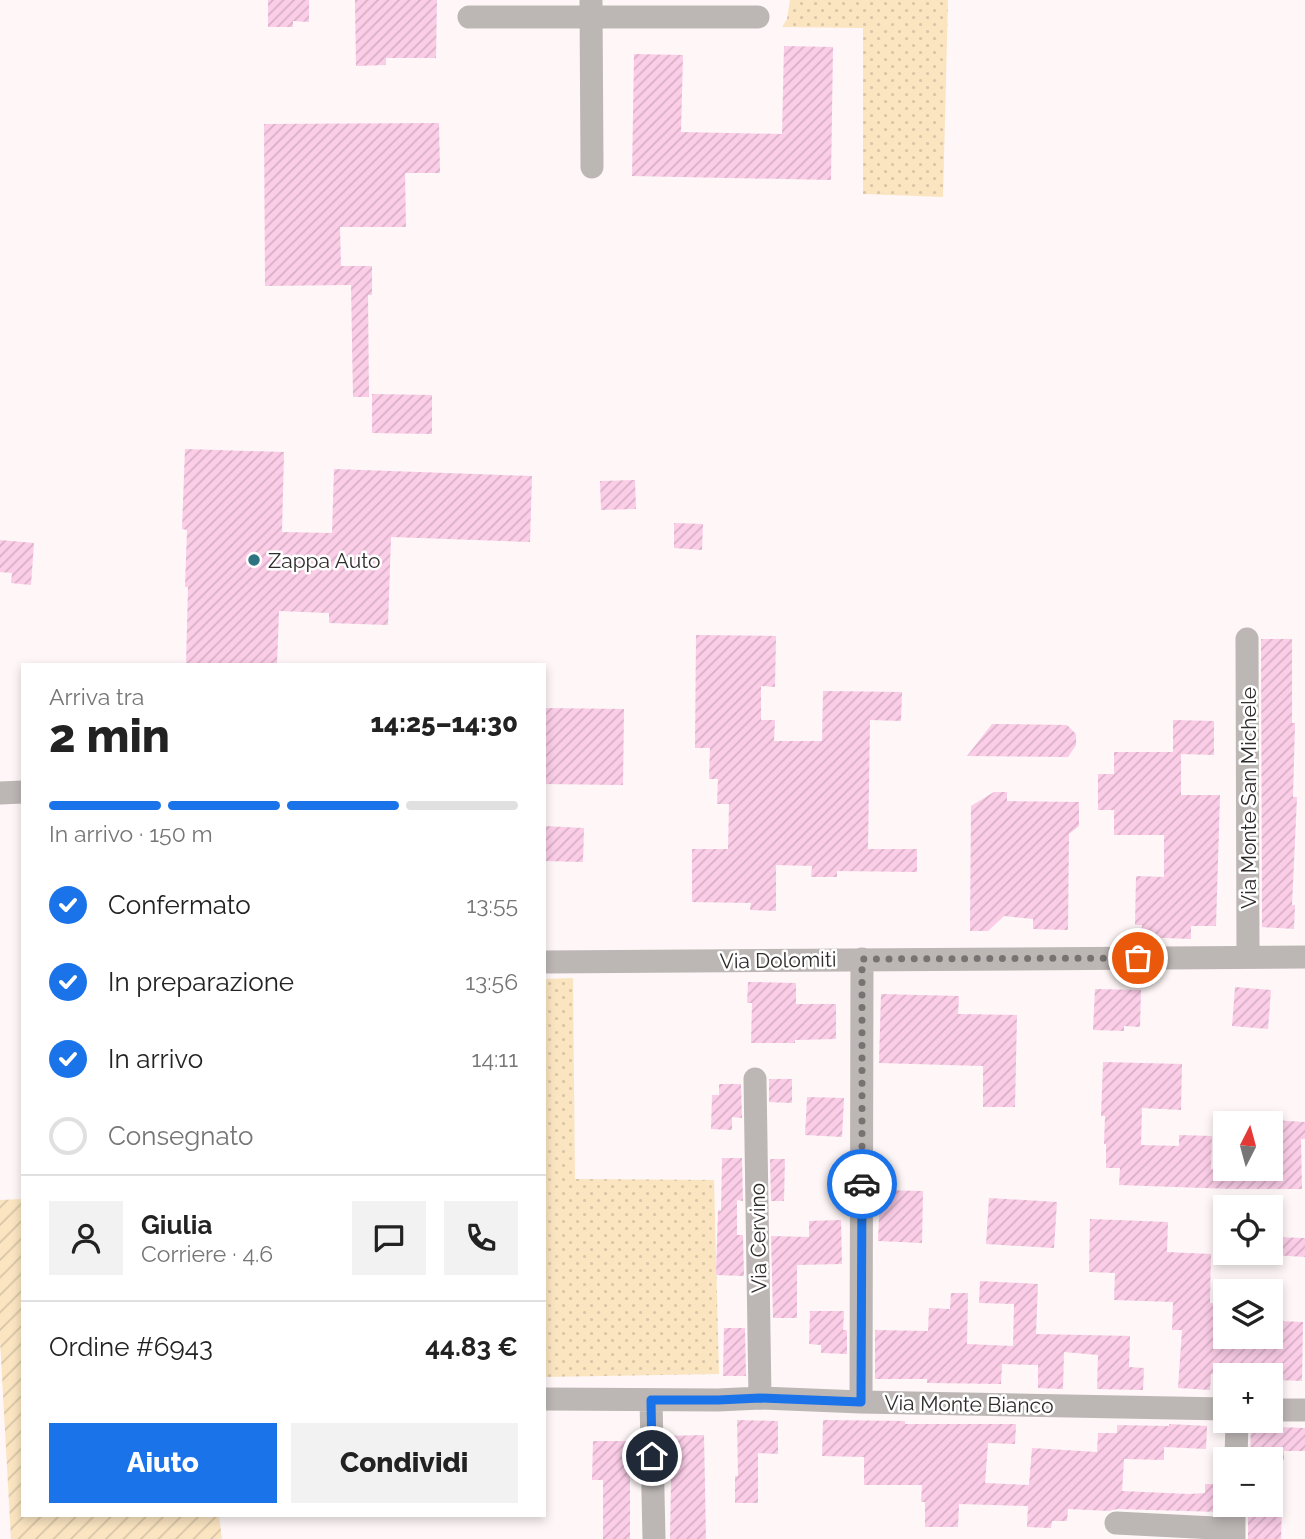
<!DOCTYPE html>
<html lang="it">
<head>
<meta charset="utf-8">
<style>
	:root { --surface:#fff; --page:#f2f2f2; --text:#222; --muted:#767676; --line:#e0e0e0; --accent:#1a73e8 }
	body { margin:0; font-family:Raleway,sans-serif; background:var(--page); color:var(--text); height:100vh; display:flex; flex-direction:column; font-size:26px; white-space:nowrap }
	* { box-sizing:border-box; margin:0 }
	p { font-size:23px; color:var(--muted) }
	.icon { flex:none; width:38px; height:38px; fill:none; stroke:currentColor; stroke-width:2; stroke-linecap:round; stroke-linejoin:round }
	.map { position:relative; flex:1; overflow:hidden }
	.drawer { position:absolute; left:21px; top:663px; width:525px; height:854px; display:flex; flex-direction:column; background:var(--surface); border-radius:0px; box-shadow:0 4px 10px #0003 }
	.drawer>* { flex:none }
	.needle { width:46px; rotate:6deg }
	.fabs { position:absolute; left:1213px; top:1111px; display:grid; gap:14px }
	.fabs a { display:grid; place-items:center; width:70px; height:70px; border-radius:0px; background:var(--surface); box-shadow:0 4px 10px #0003; font-size:35px }
	.pin { position:absolute; display:grid; place-items:center; width:60px; height:60px; color:#fff; margin:-30px; border:4px solid #fff; border-radius:50%; box-shadow:0 2px 7px #0007 }
	.courier { position:absolute; display:grid; place-items:center; width:70px; height:70px; margin:-35px; border:5px solid #1a73e8; border-radius:50%; background:#fff; color:#222; box-shadow:0 2px 9px #0007 }
	.head em { font-style:normal; font-weight:800 }
	.head div { display:flex; flex-direction:column-reverse }
	.head { display:flex; align-items:center; justify-content:space-between; height:119px; padding:0 28px }
	h1 { font-size:46px; font-weight:800; line-height:52px }
	.bar { display:grid; grid-template-columns:repeat(4,1fr); gap:10px 7px; align-content:center; height:84px; padding:0 28px }
	.bar i { height:9px; border-radius:5px; background:var(--line) }
	.bar .on { background:var(--accent) }
	.bar p { grid-column:span 4 }
	.line { display:flex; align-items:center; gap:18px; padding:0 28px; border-top:2px solid var(--line) }
	.line div { flex:1 }
	.round { display:grid; place-items:center; flex:none; width:74px; height:74px; border-radius:0px; background:var(--page) }
	ol { padding:0 28px; list-style:none }
	li { display:flex; align-items:center; gap:21px; height:77px }
	li p { margin-inline-start:auto }
	li .icon { padding:7px; border-radius:50%; background:var(--accent); color:#fff; stroke-width:4 }
	li:last-child { color:var(--muted) }
	li i { width:38px; height:38px; border:4px solid var(--line); border-radius:50% }
	.cta { display:flex; gap:14px; margin-top:auto; padding:14px 28px }
	.cta a { flex:1; height:80px; border-radius:0px; background:var(--accent); color:#fff; font-size:28px; font-weight:800; line-height:80px; text-align:center }
	.cta a+a { background:var(--page); color:var(--text) }
	.map>svg:first-child { display:block }
	.grass { fill:url(#grass-dots) }
	.garden { fill:url(#garden-furrows) }
	.building { fill:url(#building-hatch) }
	.lines { fill:none; stroke-linecap:round; stroke-linejoin:round }
	.street { stroke:#bcb7b5; stroke-width:23 }
	.done { stroke:#787373; stroke-width:7; stroke-dasharray:0 12.6 }
	.route { stroke:#1a73e8; stroke-width:9 }
	.poi-dot { fill:#2e7381; stroke:#fff; stroke-width:2.5 }
	.labels { text-anchor:middle; dominant-baseline:central; stroke-width:5; stroke-linejoin:round; paint-order:stroke }
	.poi-label { font-size:21px; fill:#302c2c; stroke:#fff; text-anchor:start }
	.street-label { font-size:21px; fill:#302c2c; stroke:#fff }
</style>
</head>
<body>
<div class="map">
<svg width="1305" height="1539" viewBox="0 0 1305 1539">
	<defs>
		<pattern id="grass-dots" width="8" height="8" patternUnits="userSpaceOnUse" patternTransform="scale(1.75)"><rect width="8" height="8" fill="#fbe5c1"/><path d="M2 2h.1M6 6h.1" fill="none" stroke="#d7c5a6" stroke-width="1.8" stroke-linecap="round"/></pattern>
		<pattern id="garden-furrows" width="10" height="10" patternUnits="userSpaceOnUse" patternTransform="scale(1.75)"><rect width="10" height="10" fill="#fbe5c1"/><path d="M-1 1l2-2M0 10L10 0M9 11l2-2" fill="none" stroke="#d7c5a6"/></pattern>
		<pattern id="building-hatch" width="6" height="6" patternUnits="userSpaceOnUse" patternTransform="scale(1.75)"><rect width="6" height="6" fill="#fbcde7"/><path d="M-1 1l2-2M0 6l6-6M5 7l2-2" fill="none" stroke="#d7b0c6"/></pattern>
	</defs>
	<rect width="100%" height="100%" fill="#fef6f7"/>
	<!-- grass -->
	<path class="grass" d="M 790,0 L 948,0 L 943,197 L 863,194 L 863,28 L 782,27 L 787,19 Z
		M 573,978 L 575,1179 L 714,1180 L 719,1374 L 544,1377 L 544,979 Z"/>
	<!-- garden -->
	<path class="garden" d="M 23,1199 L 23,1516 L 219,1516 L 222,1539 L 11,1539 L 0,1340 L 0,1200 Z"/>
	<!-- building -->
	<path class="building" d="M 268,0 L 309,0 L 309,22 L 293,21 L 293,27 L 268,27 Z
		M 355,0 L 437,0 L 436,58 L 386,58 L 386,65 L 356,66 Z
		M 784,46 L 833,47 L 831,180 L 632,176 L 634,54 L 683,55 L 681,132 L 782,134 Z
		M 439,123 L 440,173 L 405,173 L 406,227 L 340,227 L 341,266 L 372,266 L 372,295 L 368,295 L 369,397 L 353,397 L 351,285 L 265,286 L 264,124 Z
		M 372,394 L 432,395 L 432,434 L 372,433 Z
		M 185,449 L 284,452 L 282,532 L 332,533 L 334,469 L 532,476 L 530,542 L 391,537 L 388,625 L 329,623 L 329,613 L 279,611 L 277,665 L 186,665 L 188,587 L 185,587 L 187,530 L 182,529 Z
		M 635,480 L 636,509 L 601,510 L 600,481 Z
		M 674,523 L 703,524 L 702,550 L 674,548 Z
		M 0,540 L 34,543 L 31,585 L 11,583 L 12,573 L 0,572 Z
		M 696,635 L 776,636 L 775,687 L 761,686 L 761,720 L 775,720 L 774,741 L 822,741 L 823,691 L 902,692 L 901,721 L 870,720 L 868,849 L 917,849 L 917,872 L 837,871 L 837,877 L 811,877 L 812,866 L 776,865 L 776,911 L 750,910 L 751,903 L 692,902 L 692,849 L 728,849 L 729,804 L 717,804 L 718,779 L 709,779 L 710,748 L 695,748 Z
		M 1261,639 L 1292,639 L 1292,723 L 1295,723 L 1293,797 L 1297,797 L 1292,905 L 1295,905 L 1294,929 L 1262,927 Z
		M 544,708 L 624,709 L 623,785 L 544,784 Z
		M 1173,720 L 1214,721 L 1214,755 L 1181,754 L 1181,795 L 1220,795 L 1216,926 L 1191,926 L 1191,939 L 1141,937 L 1142,925 L 1135,925 L 1136,876 L 1164,877 L 1164,835 L 1114,835 L 1114,810 L 1098,810 L 1098,774 L 1114,774 L 1114,752 L 1173,752 Z
		M 992,724 L 1067,725 L 1076,734 L 1076,745 L 1068,757 L 967,756 Z
		M 994,792 L 1007,792 L 1007,801 L 1079,802 L 1079,826 L 1069,834 L 1068,930 L 1033,929 L 1033,919 L 1004,916 L 988,931 L 970,931 L 971,806 Z
		M 544,826 L 584,828 L 583,862 L 544,861 Z
		M 748,982 L 796,983 L 796,1004 L 836,1004 L 836,1039 L 795,1040 L 795,1043 L 751,1043 L 752,1003 L 747,1003 Z
		M 1235,987 L 1271,990 L 1268,1029 L 1232,1026 Z
		M 1095,989 L 1141,990 L 1140,1027 L 1124,1026 L 1124,1031 L 1093,1030 Z
		M 881,994 L 959,996 L 958,1014 L 1017,1015 L 1015,1107 L 983,1107 L 983,1066 L 879,1063 Z
		M 1103,1062 L 1182,1064 L 1181,1110 L 1142,1108 L 1141,1145 L 1179,1146 L 1179,1135 L 1212,1136 L 1211,1169 L 1272,1169 L 1272,1120 L 1305,1122 L 1305,1139 L 1301,1139 L 1302,1189 L 1232,1189 L 1119,1185 L 1120,1168 L 1106,1168 L 1106,1144 L 1104,1144 L 1105,1116 L 1101,1116 Z
		M 769,1079 L 792,1079 L 792,1103 L 769,1102 Z
		M 719,1084 L 741,1084 L 742,1118 L 732,1117 L 732,1130 L 711,1129 L 712,1095 L 719,1095 Z
		M 807,1097 L 844,1098 L 842,1137 L 805,1135 Z
		M 722,1158 L 742,1158 L 743,1201 L 737,1200 L 737,1235 L 743,1235 L 744,1276 L 716,1275 L 718,1210 L 721,1211 Z
		M 770,1159 L 785,1159 L 784,1201 L 771,1201 Z
		M 880,1190 L 923,1191 L 922,1243 L 878,1241 Z
		M 989,1198 L 1057,1202 L 1054,1248 L 986,1244 Z
		M 1090,1219 L 1168,1222 L 1167,1252 L 1211,1254 L 1210,1303 L 1225,1304 L 1225,1348 L 1278,1349 L 1279,1321 L 1303,1322 L 1302,1381 L 1278,1380 L 1278,1375 L 1211,1374 L 1210,1390 L 1178,1388 L 1182,1330 L 1172,1330 L 1173,1302 L 1114,1300 L 1115,1273 L 1089,1272 Z
		M 841,1220 L 842,1264 L 797,1265 L 797,1318 L 773,1318 L 771,1236 L 809,1237 L 809,1221 Z
		M 1274,1237 L 1305,1238 L 1305,1257 L 1273,1255 Z
		M 980,1281 L 1038,1284 L 1036,1334 L 1130,1336 L 1129,1367 L 1144,1368 L 1143,1390 L 1097,1389 L 1098,1355 L 1064,1352 L 1063,1389 L 1038,1388 L 1038,1365 L 1002,1364 L 1001,1384 L 927,1383 L 927,1379 L 875,1379 L 875,1330 L 928,1331 L 929,1308 L 950,1309 L 951,1293 L 968,1293 L 967,1344 L 1013,1346 L 1014,1304 L 979,1303 Z
		M 810,1311 L 844,1311 L 843,1330 L 847,1330 L 847,1354 L 821,1353 L 821,1345 L 809,1344 Z
		M 724,1328 L 745,1328 L 746,1376 L 723,1376 Z
		M 737,1420 L 778,1421 L 778,1454 L 758,1453 L 758,1503 L 735,1503 L 735,1476 L 738,1476 Z
		M 823,1420 L 905,1421 L 905,1424 L 1016,1424 L 1015,1444 L 988,1443 L 985,1483 L 1029,1485 L 1032,1448 L 1097,1452 L 1098,1433 L 1117,1433 L 1117,1425 L 1169,1426 L 1169,1424 L 1207,1426 L 1206,1449 L 1164,1447 L 1164,1460 L 1124,1459 L 1122,1491 L 1189,1494 L 1205,1493 L 1205,1484 L 1223,1484 L 1220,1512 L 1117,1509 L 1109,1511 L 1068,1509 L 1067,1521 L 1052,1521 L 1051,1528 L 1027,1527 L 1028,1506 L 959,1504 L 958,1527 L 925,1527 L 925,1502 L 921,1502 L 922,1485 L 864,1485 L 864,1457 L 822,1456 Z
		M 1251,1426 L 1305,1428 L 1305,1451 L 1284,1451 L 1284,1460 L 1250,1460 Z
		M 704,1435 L 706,1539 L 670,1539 L 671,1480 L 667,1480 L 666,1436 Z
		M 593,1441 L 630,1441 L 630,1539 L 603,1539 L 603,1480 L 592,1480 Z
		M 1248,1505 L 1282,1505 L 1281,1539 L 1248,1539 Z"/>
	<g class="lines">
		<!-- street -->
		<path class="street" d="M 591,0 L 592,167
			M 469,17 L 758,17
			M 1247,639 L 1248,957
			M 0,793 L 23,792
			M 544,962 L 1305,957
			M 755,1079 L 760,1398
			M 544,1399 L 718,1400 L 760,1398 L 861,1402 L 1225,1409
			M 651,1400 L 654,1539
			M 861,1402 L 862,959
			M 1270,1410 L 1305,1410
			M 1236,1460 L 1237,1421
			M 1116,1523 L 1234,1529
			M 1234,1539 L 1234,1505"/>
	</g>
	<g class="lines">
		<!-- done -->
		<path class="done" d="M 862,1184 L 862,959 L 1138,958"/>
		<!-- route -->
		<path class="route" d="M 652,1456 L 651,1400 L 718,1400 L 760,1398 L 861,1402 L 862,1184"/>
	</g>
	<!-- markers -->
	<circle class="poi-dot" cx="254" cy="560" r="7"/>
	<g class="labels">
		<!-- poi labels -->
		<g class="poi-label">
			<text x="268" y="560">Zappa Auto</text>
		</g>
		<!-- street labels -->
		<g class="street-label">
			<text transform="translate(1248 798) rotate(-90)">Via Monte San Michele</text>
			<text transform="translate(778 960) rotate(-1)">Via Dolomiti</text>
			<text transform="translate(758 1238) rotate(-91)">Via Cervino</text>
			<text transform="translate(969 1404) rotate(1)">Via Monte Bianco</text>
		</g>
	</g>
</svg>
<div class="fabs">
<a><svg class="needle" viewBox="-14 -14 28 28"><path d="M0-13l5 13h-10z" fill="#e53935"/><path d="M0 13l5-13h-10z" fill="#767676"/></svg></a>
<a><svg class="icon" aria-label="locate" viewBox="0 0 24 24"><circle cx="12" cy="12" r="6"/><path d="M12 2v4M12 18v4M2 12h4M18 12h4"/></svg></a>
<a><svg class="icon" aria-label="layers" viewBox="0 0 24 24"><path d="M12 4l9 5-9 5-9-5zM3 14l9 5 9-5"/></svg></a>
<a>+</a>
<a>−</a>
</div>
<div class="pin" style="left:1138px;top:958px;background:#ea580c"><svg class="icon" aria-label="bag" viewBox="0 0 24 24"><path d="M5 8h14l-1 12H6zM9 8a3 3 0 0 1 6 0"/></svg></div>
<div class="pin" style="left:652px;top:1456px;background:#1f2937"><svg class="icon" aria-label="home" viewBox="0 0 24 24"><path d="M3 11l9-7 9 7M6 9v11h12V9"/></svg></div>
<div class="courier" style="left:862px;top:1184px"><svg class="icon" aria-label="car" viewBox="0 0 24 24"><path d="M5 17H2v-5l4-1 3-4h7l3 4 3 1v5h-3M9 17h6M6 11h13"/><circle cx="7" cy="17" r="2"/><circle cx="17" cy="17" r="2"/></svg></div>
<section class="drawer">
<div class="head"><div><h1>2 min</h1><p>Arriva tra</p></div><em>14:25–14:30</em></div>
<div class="bar"><i class="on"></i><i class="on"></i><i class="on"></i><i></i><p>In arrivo · 150 m</p></div>
<ol>
<li><svg class="icon" aria-label="check" viewBox="0 0 24 24"><path d="M5 12l5 5 9-10"/></svg>Confermato<p>13:55</p></li>
<li><svg class="icon" aria-label="check" viewBox="0 0 24 24"><path d="M5 12l5 5 9-10"/></svg>In preparazione<p>13:56</p></li>
<li><svg class="icon" aria-label="check" viewBox="0 0 24 24"><path d="M5 12l5 5 9-10"/></svg>In arrivo<p>14:11</p></li>
<li><i></i>Consegnato</li>
</ol>
<div class="line" style="height:126px"><a class="round"><svg class="icon" aria-label="person" viewBox="0 0 24 24"><circle cx="12" cy="8" r="4"/><path d="M4 21q1-7 8-7t8 7"/></svg></a><div><b>Giulia</b><p>Corriere · 4.6</p></div><a class="round"><svg class="icon" aria-label="chat" viewBox="0 0 24 24"><path d="M4 5h16v11H9l-5 4z"/></svg></a><a class="round"><svg class="icon" aria-label="phone" viewBox="0 0 24 24"><path d="M5 4h4l2 5-3 2q2 4 5 5l2-3 5 2v4C11 20 4 13 5 4z"/></svg></a></div>
<div class="line" style="height:91px"><div>Ordine #6943</div><b>44.83 €</b></div>
<div class="cta"><a>Aiuto</a><a>Condividi</a></div>
</section>
</div>
</body>
</html>
